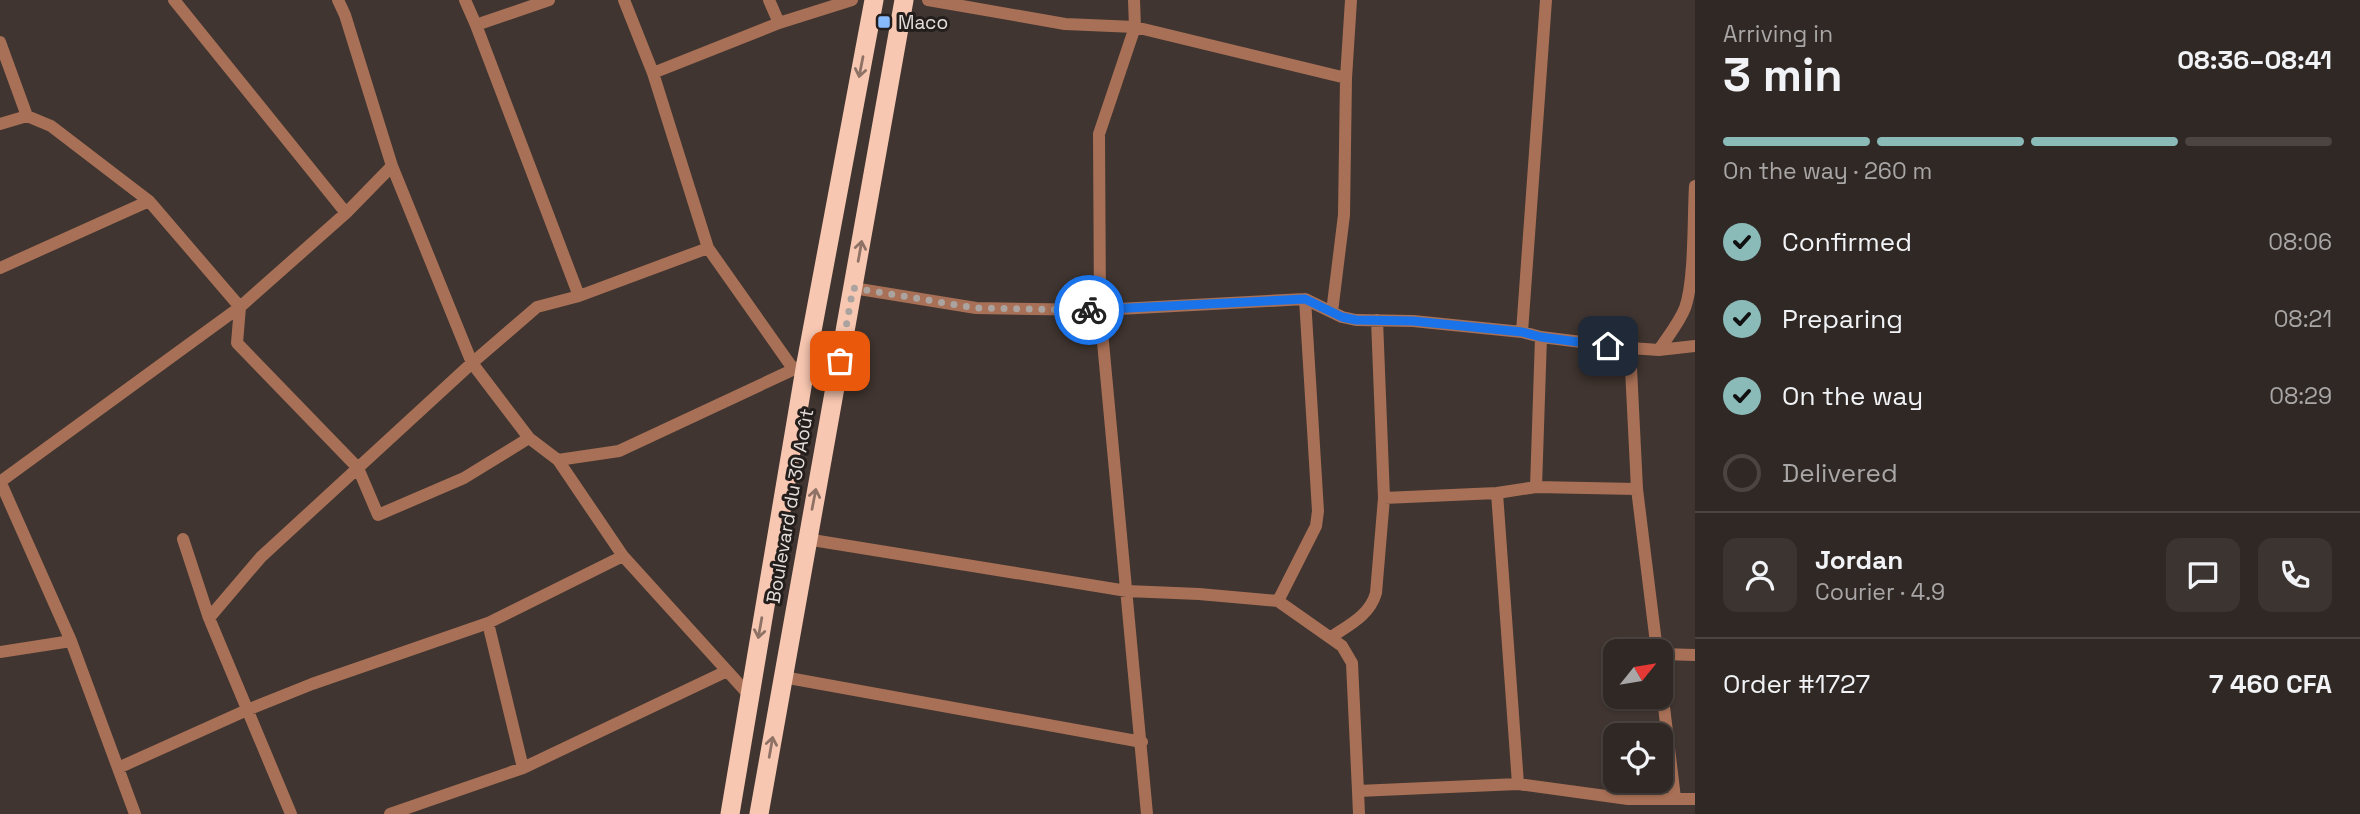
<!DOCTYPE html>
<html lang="en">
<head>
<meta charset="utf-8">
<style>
	:root { --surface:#302824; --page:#3c3431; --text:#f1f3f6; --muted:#a8a6a6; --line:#4b4441; --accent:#8bbbb9 }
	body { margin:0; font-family:"Space Grotesk",sans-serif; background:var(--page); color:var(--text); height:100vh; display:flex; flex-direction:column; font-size:26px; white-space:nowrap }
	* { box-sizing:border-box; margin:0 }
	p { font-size:23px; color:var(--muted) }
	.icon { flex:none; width:38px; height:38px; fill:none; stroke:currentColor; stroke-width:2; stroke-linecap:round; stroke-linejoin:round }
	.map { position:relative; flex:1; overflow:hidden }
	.drawer { display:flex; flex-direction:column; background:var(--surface); width:665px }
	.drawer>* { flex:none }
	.needle { width:46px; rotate:60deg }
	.tools { position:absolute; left:1603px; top:639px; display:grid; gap:14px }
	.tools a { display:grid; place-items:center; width:70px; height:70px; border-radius:14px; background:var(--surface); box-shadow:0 2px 5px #0004,0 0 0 2px var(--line); font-size:35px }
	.pin { position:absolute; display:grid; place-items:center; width:60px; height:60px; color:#fff; margin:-30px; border-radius:14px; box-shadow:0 4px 10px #0006 }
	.courier { position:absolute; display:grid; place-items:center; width:70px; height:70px; margin:-35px; border:5px solid #1a73e8; border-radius:50%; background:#fff; color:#222; box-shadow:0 2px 9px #0007 }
	.headline em { font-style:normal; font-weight:800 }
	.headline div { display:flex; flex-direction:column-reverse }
	.headline { display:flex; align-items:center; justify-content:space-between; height:119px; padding:0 28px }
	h1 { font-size:46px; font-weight:800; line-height:52px }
	.bar { display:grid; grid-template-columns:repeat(4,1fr); gap:10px 7px; align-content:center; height:84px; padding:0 28px }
	.bar i { height:9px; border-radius:5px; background:var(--line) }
	.bar .on { background:var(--accent) }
	.bar p { grid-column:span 4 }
	.line { display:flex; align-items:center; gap:18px; padding:0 28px; border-top:2px solid var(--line) }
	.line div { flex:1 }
	.round { display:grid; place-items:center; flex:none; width:74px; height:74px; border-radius:14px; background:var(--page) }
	ol { padding:0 28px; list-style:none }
	li { display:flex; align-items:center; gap:21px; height:77px }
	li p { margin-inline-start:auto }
	li .icon { padding:7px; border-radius:50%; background:var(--accent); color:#111; stroke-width:4 }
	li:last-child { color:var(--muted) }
	li i { width:38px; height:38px; border:4px solid var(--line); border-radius:50% }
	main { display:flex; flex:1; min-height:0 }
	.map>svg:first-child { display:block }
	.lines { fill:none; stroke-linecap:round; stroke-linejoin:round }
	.minor { stroke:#a87056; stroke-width:12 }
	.trunk { stroke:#f8c7b1; stroke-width:19 }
	.oneway { stroke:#8e7266 }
	.done { stroke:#aba39f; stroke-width:7; stroke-dasharray:0 12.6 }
	.route { stroke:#1a73e8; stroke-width:9 }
	.poi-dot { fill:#88bbfc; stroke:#231e1c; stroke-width:2.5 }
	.labels { text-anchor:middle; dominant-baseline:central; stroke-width:6; stroke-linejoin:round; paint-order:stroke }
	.poi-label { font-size:19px; fill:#e5dedb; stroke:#231e1c; text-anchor:start }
	.street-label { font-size:19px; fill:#e5dedb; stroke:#231e1c }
</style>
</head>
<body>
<main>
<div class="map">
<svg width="1695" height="814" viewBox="0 0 1695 814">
	<rect width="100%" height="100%" fill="#403530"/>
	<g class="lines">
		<!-- minor -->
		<path class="minor" d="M 174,0 L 346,213
			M 338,0 L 345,15 L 392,166 L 472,363 L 529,438 L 558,460 L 623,556 L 749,695
			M 465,0 L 476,25 L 579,296
			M 624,0 L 653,73 L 708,248 L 794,370
			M 769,0 L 779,23
			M 928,0 L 1065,24 L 1135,27 L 1346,78
			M 1134,0 L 1135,27 L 1099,134 L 1100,310 L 1147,814
			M 476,25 L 549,0
			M 0,42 L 27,116 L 51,126 L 149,201 L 240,307 L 237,343 L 358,468 L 378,515 L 464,478 L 529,438
			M 653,73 L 779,23 L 852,0
			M 0,124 L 27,116
			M 0,268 L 149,201
			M 853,288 L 976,308 L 1100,310 L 1305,299 L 1342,317 L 1356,320 L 1413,321 L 1522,332 L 1541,337 L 1630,348 L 1659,350 L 1695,346
			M 1332,312 L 1344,215 L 1346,78 L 1351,0
			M 1377,320 L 1384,498 L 1497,493 L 1536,487 L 1637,489
			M 1522,332 L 1546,0
			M 1630,348 L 1637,489 L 1657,651
			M 1659,350 C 1668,336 1679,323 1685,308 C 1695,280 1693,218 1695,186
			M 558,460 L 619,451 L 801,366
			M 0,481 L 71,641 L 135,814
			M 0,482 L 240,307 L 346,213 L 392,166
			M 1536,487 L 1541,337
			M 1497,493 L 1518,784
			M 183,539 L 209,618 L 291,814
			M 806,539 L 1127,591 L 1199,594 L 1278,601 L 1316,526 L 1318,511 L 1305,299
			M 1278,601 L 1342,646 L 1352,663 L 1358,791
			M 209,618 L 261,557 L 472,363 L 537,307 L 579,296 L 708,248
			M 488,623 L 523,768
			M 1331,637 C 1349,625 1370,615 1376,593 L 1384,498
			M 0,652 L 71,641
			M 1661,654 L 1695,655
			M 783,677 L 1142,742
			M 1661,682 L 1675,798
			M 118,768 L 247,710 L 312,684 L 488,623 L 623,556
			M 390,814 L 523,768 L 727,671
			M 1359,814 L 1358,791 L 1518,784 L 1628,799 L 1695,799"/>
		<!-- trunk -->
		<path class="trunk" d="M 730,814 L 806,363 L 874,0
			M 759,814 L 904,0"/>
	</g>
	<!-- one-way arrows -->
	<defs><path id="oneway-shaft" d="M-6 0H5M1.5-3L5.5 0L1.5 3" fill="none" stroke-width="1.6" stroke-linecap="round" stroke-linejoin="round" transform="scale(1.75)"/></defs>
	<g class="oneway">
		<use href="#oneway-shaft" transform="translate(861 67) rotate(101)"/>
		<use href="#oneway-shaft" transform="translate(860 251) rotate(-80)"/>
		<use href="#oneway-shaft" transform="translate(814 499) rotate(-79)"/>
		<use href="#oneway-shaft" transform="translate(760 628) rotate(100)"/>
		<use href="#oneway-shaft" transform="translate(771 747) rotate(-80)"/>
	</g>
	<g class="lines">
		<!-- done -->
		<path class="done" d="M 840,361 L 853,288 L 976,308 L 1089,310"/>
		<!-- route -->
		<path class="route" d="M 1089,310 L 1305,299 L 1342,317 L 1356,320 L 1413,321 L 1522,332 L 1541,337 L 1608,346"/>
	</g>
	<!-- markers -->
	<rect class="poi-dot" x="877" y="15" width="14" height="14" rx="3.5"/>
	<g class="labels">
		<!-- poi labels -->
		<g class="poi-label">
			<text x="898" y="22">Maco</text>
		</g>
		<!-- street labels -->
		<g class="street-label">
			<text transform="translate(790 506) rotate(-80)">Boulevard du 30 Août</text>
		</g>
	</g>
</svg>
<div class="tools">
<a><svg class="needle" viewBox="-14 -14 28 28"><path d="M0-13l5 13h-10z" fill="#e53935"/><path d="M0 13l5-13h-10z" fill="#a8a6a6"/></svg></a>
<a><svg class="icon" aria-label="locate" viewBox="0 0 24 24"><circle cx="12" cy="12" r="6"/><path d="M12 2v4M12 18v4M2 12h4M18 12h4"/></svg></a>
</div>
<div class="pin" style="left:840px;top:361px;background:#ea580c"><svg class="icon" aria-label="bag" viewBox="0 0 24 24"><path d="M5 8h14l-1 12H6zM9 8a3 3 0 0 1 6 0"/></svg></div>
<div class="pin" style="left:1608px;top:346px;background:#1f2937"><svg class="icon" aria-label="home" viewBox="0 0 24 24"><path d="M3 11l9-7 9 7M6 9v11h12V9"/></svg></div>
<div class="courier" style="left:1089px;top:310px"><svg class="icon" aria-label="bike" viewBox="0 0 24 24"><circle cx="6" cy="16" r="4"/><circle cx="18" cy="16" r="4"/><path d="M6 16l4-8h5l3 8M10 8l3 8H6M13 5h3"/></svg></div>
</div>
<section class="drawer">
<div class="headline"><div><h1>3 min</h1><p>Arriving in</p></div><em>08:36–08:41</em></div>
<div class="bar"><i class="on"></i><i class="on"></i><i class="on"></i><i></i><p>On the way · 260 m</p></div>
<ol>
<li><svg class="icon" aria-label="check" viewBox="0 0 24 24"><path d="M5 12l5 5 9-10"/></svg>Confirmed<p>08:06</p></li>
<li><svg class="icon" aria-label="check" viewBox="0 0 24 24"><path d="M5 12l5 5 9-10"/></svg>Preparing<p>08:21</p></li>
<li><svg class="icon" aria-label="check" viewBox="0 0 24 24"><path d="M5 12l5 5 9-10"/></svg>On the way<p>08:29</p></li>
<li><i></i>Delivered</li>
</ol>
<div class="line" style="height:126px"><a class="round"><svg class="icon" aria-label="person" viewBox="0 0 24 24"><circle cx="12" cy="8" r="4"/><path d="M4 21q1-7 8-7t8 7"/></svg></a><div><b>Jordan</b><p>Courier · 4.9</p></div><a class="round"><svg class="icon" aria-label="chat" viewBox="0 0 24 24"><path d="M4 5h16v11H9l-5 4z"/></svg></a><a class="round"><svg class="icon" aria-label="phone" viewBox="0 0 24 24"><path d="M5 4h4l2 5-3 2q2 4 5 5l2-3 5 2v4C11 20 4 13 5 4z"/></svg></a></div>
<div class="line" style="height:91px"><div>Order #1727</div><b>7 460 CFA</b></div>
</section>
</main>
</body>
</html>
